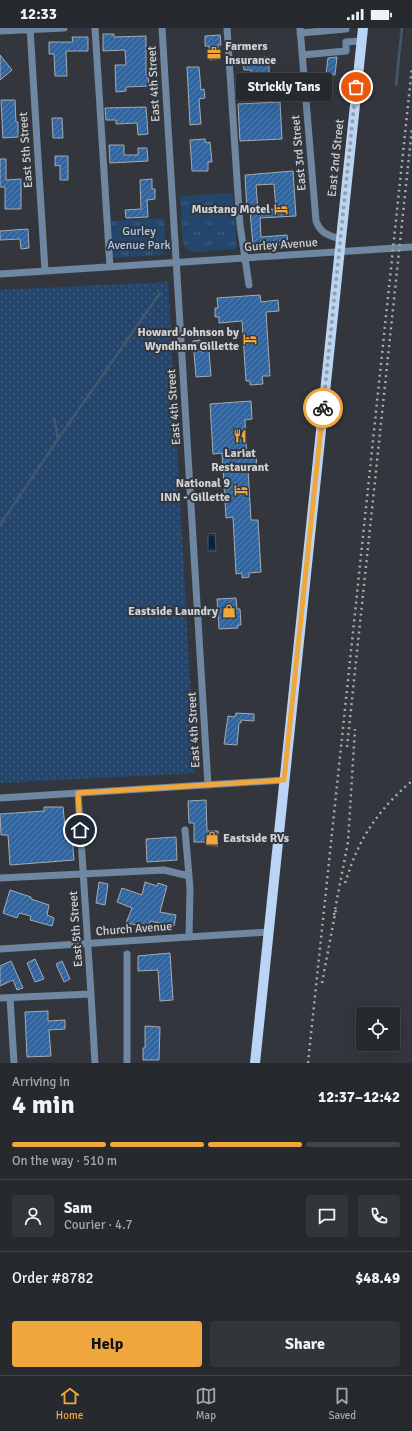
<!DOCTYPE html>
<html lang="en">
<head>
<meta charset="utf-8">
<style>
	:root { --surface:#26292e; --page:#32353a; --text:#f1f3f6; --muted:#a4a6aa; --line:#42454a; --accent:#efa73d }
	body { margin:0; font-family:Signika,sans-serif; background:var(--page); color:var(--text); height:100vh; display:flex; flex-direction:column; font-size:15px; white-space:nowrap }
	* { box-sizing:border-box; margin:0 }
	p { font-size:13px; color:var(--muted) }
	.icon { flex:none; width:22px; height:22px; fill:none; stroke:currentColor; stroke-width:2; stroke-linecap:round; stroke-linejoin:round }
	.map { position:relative; height:1035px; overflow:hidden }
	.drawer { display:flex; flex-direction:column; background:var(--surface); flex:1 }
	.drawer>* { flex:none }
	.buttons { position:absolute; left:356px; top:979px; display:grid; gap:8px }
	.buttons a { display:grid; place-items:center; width:44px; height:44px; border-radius:4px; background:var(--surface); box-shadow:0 4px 16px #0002,0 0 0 1px var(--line); font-size:20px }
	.pin { position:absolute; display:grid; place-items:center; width:34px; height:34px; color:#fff; margin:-17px; border:2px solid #fff; border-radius:50%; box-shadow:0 1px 4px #0007 }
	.courier { position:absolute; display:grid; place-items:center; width:40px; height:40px; margin:-20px; border:3px solid #efa73d; border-radius:50%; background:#fff; color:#222; box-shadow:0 1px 5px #0007 }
	.bubble { position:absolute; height:28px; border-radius:4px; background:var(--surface); box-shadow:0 4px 16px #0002,0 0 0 1px var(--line); font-size:13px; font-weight:800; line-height:28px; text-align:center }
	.headline em { font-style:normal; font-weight:800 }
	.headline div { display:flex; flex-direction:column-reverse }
	.headline { display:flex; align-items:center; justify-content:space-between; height:68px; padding:0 12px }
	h1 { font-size:26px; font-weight:800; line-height:30px }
	.bar { display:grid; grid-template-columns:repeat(4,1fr); gap:6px 4px; align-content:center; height:48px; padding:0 12px }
	.bar i { height:5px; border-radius:3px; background:var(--line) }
	.bar .active { background:var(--accent) }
	.bar p { grid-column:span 4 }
	.line { display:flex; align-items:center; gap:10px; padding:0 12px; border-top:1px solid var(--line) }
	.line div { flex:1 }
	.round { display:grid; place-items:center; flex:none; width:42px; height:42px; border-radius:4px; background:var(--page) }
	.action { display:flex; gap:8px; margin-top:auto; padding:8px 12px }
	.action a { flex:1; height:46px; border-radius:4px; background:var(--accent); color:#111; font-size:16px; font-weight:800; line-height:46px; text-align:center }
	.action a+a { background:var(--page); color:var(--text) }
	.status { display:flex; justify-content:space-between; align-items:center; height:28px; padding:0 20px; background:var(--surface); direction:ltr }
	.status svg { height:11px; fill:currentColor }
	.menu { display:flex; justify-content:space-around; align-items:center; height:56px; border-top:1px solid var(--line); background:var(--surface); font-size:11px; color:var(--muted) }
	.menu a { display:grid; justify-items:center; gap:2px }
	.menu .active { color:var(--accent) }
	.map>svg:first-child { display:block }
	.grass { fill:url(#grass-dots) }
	.park { fill:url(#park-tufts) }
	.garden { fill:#24466d }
	.water { fill:url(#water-ripples); stroke:#44586d }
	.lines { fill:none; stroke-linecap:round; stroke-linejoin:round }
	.stream { stroke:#44586d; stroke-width:2.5 }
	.building { fill:url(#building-hatch); stroke:#a5abb1; fill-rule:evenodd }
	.minor { stroke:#7087a1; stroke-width:7 }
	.major { stroke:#b9d4f5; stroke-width:10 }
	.rail { stroke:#a7abae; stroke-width:2.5; stroke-dasharray:2 4; stroke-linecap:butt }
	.done { stroke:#9a9da1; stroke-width:4; stroke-dasharray:0 7.2 }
	.route { stroke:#efa73d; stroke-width:5 }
	.labels { text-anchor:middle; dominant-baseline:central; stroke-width:4; stroke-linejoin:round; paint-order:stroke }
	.poi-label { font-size:12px; font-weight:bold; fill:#d1d4d7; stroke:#33373d; text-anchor:end }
	.street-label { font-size:12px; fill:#d1d4d7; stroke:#33373d }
	.park-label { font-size:12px; fill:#a3ccfc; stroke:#33373d }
</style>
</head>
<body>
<div class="status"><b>12:33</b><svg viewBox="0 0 49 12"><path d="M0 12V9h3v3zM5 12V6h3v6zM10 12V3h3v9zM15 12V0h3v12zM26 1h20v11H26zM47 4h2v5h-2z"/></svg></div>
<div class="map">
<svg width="412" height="1035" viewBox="0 0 412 1035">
	<defs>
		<pattern id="grass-dots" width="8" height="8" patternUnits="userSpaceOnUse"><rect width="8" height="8" fill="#24466d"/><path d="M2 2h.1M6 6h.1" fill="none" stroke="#436081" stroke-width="1.8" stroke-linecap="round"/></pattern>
		<pattern id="park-tufts" width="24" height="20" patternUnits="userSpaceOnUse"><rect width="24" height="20" fill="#24466d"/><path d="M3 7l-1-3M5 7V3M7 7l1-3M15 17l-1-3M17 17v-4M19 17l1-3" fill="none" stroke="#436081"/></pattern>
		<pattern id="water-ripples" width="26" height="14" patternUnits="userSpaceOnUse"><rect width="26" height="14" fill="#08233f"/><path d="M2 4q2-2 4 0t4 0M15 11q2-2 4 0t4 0" fill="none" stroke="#2b425a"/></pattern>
		<pattern id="building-hatch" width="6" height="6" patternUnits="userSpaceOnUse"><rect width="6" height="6" fill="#32659d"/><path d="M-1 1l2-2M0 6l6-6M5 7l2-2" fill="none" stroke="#5881ae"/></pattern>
	</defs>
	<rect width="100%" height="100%" fill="#33373d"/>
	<!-- grass -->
	<path class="grass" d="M 168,254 L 195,745 L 0,755 L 0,262 Z"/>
	<!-- park -->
	<path class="park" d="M 233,165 L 237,221 L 196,224 C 189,224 186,221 183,215 L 180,168 Z
		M 164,190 L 166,222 L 164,226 L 160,227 L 113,230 L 111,193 Z"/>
	<!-- garden -->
	<path class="garden" d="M 233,165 L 234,183 L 224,183 L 220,166 Z"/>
	<!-- water -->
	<path class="water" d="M 215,505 L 216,523 L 208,523 L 208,506 Z"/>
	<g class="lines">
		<!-- stream -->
		<path class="stream" d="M 396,57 L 402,0
			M 54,390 L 58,411
			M 0,497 L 58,411 L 160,265"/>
	</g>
	<!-- building -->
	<path class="building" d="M 103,6 L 114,6 L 114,9 L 146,8 L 146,47 L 148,47 L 149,58 L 126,59 L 126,63 L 116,64 L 115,37 L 126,37 L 125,22 L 103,23 Z
		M 220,7 L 221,17 L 218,17 L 218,31 L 210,32 L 209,18 L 205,18 L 205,8 Z
		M 72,9 L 88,9 L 88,23 L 66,23 L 67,48 L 55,48 L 54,26 L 49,26 L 49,14 L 73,14 Z
		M 0,27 L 12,42 L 0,52 Z
		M 266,29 L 266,33 L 269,33 L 269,47 L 268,47 L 268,51 L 265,51 L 265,53 L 252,52 L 251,42 L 244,42 L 243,35 L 251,35 L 251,30 Z
		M 337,29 L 335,47 L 326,46 L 328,30 Z
		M 187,39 L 199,39 L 201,62 L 204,61 L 205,70 L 199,71 L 201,96 L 190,97 Z
		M 1,72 L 15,72 L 16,94 L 18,94 L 18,109 L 3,110 Z
		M 280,74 L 282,111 L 240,113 L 238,76 Z
		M 146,79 L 148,106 L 138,107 L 137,95 L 116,96 L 116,92 L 106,92 L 105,80 Z
		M 52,90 L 62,90 L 63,110 L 53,110 Z
		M 205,111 L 206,115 L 210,114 L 212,134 L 208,134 L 208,143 L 192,143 L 190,112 Z
		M 109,117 L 124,117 L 124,127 L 138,127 L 138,120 L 147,120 L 148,133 L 110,135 Z
		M 55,128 L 68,128 L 68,152 L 60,152 L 60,137 L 55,138 Z
		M 0,131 L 6,131 L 6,152 L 21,151 L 21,181 L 5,181 L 5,159 L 0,159 Z
		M 293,143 L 296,188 L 260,190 L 261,209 L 287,207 L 288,216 L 253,218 L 250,183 L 247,183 L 245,147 ZM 274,156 L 276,181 L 258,182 L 256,157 Z
		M 152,151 L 152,161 L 155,161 L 155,171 L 147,172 L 148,189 L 126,190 L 125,182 L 141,181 L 140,152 Z
		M 28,201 L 29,220 L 21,221 L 20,211 L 0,212 L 0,203 Z
		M 260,267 L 261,274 L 278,272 L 279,283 L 266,284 L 270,348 L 262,348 L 263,356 L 250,357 L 250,353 L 246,353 L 242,293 L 219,295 L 219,289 L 215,289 L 215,280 L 218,280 L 217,270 Z
		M 200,312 L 201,324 L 209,323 L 211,348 L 196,349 L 193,313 Z
		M 251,373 L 252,391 L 245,392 L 246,414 L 247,427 L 256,426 L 257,441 L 248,441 L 251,492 L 258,492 L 261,544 L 249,545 L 249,549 L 242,550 L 242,545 L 236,546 L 233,489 L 226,490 L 222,425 L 213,426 L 210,376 Z
		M 236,570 L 237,581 L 240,581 L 241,597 L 238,597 L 238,600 L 219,601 L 217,571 Z
		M 236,685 L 254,686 L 254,693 L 241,692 L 241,695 L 239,695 L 237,717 L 224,716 L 228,688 L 235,689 Z
		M 206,772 L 207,803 L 218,803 L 218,818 L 206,817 L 206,814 L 194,814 L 194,795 L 189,795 L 188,773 Z
		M 44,779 L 63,779 L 66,809 L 72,808 L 74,832 L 10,837 L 8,807 L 1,807 L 0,786 L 44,783 Z
		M 176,809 L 177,832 L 147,834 L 146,811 Z
		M 99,854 L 108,856 L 105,877 L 96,875 Z
		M 145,854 L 157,858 L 158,855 L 167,858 L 160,884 L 176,887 L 174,898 L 150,893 L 149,899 L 126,895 L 132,880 L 117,874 L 122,860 L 142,867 Z
		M 10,862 L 31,869 L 31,871 L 49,877 L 47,887 L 54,890 L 52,898 L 30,892 L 31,888 L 19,885 L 17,890 L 3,885 Z
		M 170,925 L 173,972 L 160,973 L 158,942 L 138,943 L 138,928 Z
		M 35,931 L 44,951 L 35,954 L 27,935 Z
		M 11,933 L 23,960 L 17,962 L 13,952 L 0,958 L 0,938 Z
		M 62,933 L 70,951 L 64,954 L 56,936 Z
		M 48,983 L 48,993 L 65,992 L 65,1001 L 49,1002 L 51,1028 L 27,1029 L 25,984 Z
		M 145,998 L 160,999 L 159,1032 L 143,1032 L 143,1020 L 145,1020 Z"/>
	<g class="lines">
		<!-- minor -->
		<path class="minor" d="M 30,0 L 45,243
			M 95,0 L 110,239
			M 162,0 C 176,252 195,504 208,757
			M 227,0 L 240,197 L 249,257
			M 300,0 L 316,193 C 321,206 328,207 340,211
			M 0,3 L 64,0
			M 300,5 L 346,1
			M 302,27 L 346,23 L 346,14 L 361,13
			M 0,246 L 412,219
			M 78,765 L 91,966 L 95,1035
			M 0,770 L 284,752
			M 185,802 L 189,848
			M 0,850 L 164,842 L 189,848 L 190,861 L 189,909
			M 0,921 L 269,904
			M 0,970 L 91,966
			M 10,970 L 14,1035
			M 127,1035 L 127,926"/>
		<!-- major -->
		<path class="major" d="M 255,1035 L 363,0"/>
		<!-- rail -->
		<path class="rail" d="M 347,719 L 412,100
			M 345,855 C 349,844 352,833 357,823 C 369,796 389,772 412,753
			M 334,887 L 348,814 L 355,701
			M 322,955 L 336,881
			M 308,1035 L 412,39"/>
	</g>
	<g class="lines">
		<!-- done -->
		<path class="done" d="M 323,380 L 356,59"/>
		<!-- route -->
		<path class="route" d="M 80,802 L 78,765 L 284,752 L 323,380"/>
	</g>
	<!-- icons -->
	<defs>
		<g id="office-bare" transform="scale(1.08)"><path d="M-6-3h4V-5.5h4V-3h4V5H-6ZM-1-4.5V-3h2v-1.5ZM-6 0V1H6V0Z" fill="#efa73d" stroke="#33373d" stroke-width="2.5" paint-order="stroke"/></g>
		<g id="hotel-bare" transform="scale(1.08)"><path d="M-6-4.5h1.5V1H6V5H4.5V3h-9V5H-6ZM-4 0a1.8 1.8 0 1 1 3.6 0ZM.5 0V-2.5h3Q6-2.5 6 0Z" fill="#efa73d" stroke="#33373d" stroke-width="2.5" paint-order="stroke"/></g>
		<g id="restaurant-bare" transform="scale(1.08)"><path d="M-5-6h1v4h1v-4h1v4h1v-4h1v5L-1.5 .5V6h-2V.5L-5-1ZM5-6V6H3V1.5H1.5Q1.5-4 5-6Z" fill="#efa73d" stroke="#33373d" stroke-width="2.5" paint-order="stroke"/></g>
		<g id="shop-bare" transform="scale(1.08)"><path d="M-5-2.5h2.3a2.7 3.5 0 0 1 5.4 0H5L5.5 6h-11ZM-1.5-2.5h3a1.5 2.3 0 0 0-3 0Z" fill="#efa73d" stroke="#33373d" stroke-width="2.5" paint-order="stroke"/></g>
	</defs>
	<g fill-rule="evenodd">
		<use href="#office-bare" x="214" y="25"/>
		<use href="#hotel-bare" x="281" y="181"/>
		<use href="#hotel-bare" x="250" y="311"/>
		<use href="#restaurant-bare" x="240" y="408"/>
		<use href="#hotel-bare" x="241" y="462"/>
		<use href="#shop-bare" x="229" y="583"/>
		<use href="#shop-bare" x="212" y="810"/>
	</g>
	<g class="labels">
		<!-- poi labels -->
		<g class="poi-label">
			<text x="225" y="18" text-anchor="start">Farmers<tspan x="225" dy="14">Insurance</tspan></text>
			<text x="270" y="181">Mustang Motel</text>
			<text x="239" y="304">Howard Johnson by<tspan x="239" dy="14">Wyndham Gillette</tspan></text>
			<text x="240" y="425" text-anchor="middle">Lariat<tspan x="240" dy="14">Restaurant</tspan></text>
			<text x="230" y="455">National 9<tspan x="230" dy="14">INN - Gillette</tspan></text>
			<text x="218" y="583">Eastside Laundry</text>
			<text x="223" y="810" text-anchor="start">Eastside RVs</text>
		</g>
		<!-- street labels -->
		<g class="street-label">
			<text transform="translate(154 56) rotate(-93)">East 4th Street</text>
			<text transform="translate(26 122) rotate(-94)">East 5th Street</text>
			<text transform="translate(299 125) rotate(-95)">East 3rd Street</text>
			<text transform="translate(336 130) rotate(-84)">East 2nd Street</text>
			<text transform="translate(281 217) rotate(-4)">Gurley Avenue</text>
			<text transform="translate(174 379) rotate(-94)">East 4th Street</text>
			<text transform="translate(194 702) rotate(-93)">East 4th Street</text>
			<text transform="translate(76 901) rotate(-94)">East 5th Street</text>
			<text transform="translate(134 901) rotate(-4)">Church Avenue</text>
		</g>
		<!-- park labels -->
		<g class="park-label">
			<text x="139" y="203">Gurley<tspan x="139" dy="14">Avenue Park</tspan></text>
		</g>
	</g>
</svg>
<div class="buttons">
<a><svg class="icon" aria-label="locate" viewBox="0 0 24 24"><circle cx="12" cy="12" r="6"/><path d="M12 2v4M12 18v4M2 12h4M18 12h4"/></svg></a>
</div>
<div class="pin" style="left:356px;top:59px;background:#ea580c"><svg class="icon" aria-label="bag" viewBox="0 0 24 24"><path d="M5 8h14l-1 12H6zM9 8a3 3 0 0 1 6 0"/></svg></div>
<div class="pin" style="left:80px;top:802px;background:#1f2937"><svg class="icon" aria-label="home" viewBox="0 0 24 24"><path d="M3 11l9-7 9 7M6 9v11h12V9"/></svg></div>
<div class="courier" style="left:323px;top:380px"><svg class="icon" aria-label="bike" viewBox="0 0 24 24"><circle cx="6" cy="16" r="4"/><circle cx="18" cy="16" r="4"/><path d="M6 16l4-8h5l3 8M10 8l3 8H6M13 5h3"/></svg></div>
<div class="bubble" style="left:236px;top:45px;width:96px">Strickly Tans</div>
</div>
<section class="drawer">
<div class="headline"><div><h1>4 min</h1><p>Arriving in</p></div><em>12:37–12:42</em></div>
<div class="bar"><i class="active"></i><i class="active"></i><i class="active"></i><i></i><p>On the way · 510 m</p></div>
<div class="line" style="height:72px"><a class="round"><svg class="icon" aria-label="person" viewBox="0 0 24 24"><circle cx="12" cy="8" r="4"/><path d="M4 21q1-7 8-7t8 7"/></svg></a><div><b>Sam</b><p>Courier · 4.7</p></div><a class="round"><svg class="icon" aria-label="chat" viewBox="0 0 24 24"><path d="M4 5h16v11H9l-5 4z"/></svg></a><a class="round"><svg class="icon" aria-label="phone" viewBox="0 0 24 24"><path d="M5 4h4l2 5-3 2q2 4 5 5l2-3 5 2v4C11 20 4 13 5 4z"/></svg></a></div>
<div class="line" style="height:52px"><div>Order #8782</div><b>$48.49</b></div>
<div class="action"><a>Help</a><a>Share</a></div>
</section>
<nav class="menu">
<a class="active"><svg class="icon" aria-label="home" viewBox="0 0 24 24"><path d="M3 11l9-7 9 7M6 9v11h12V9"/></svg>Home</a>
<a><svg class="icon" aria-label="map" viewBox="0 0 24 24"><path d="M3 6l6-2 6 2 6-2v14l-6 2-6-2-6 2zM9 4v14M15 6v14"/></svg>Map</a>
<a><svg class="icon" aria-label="saved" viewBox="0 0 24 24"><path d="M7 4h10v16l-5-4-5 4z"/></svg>Saved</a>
</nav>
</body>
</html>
